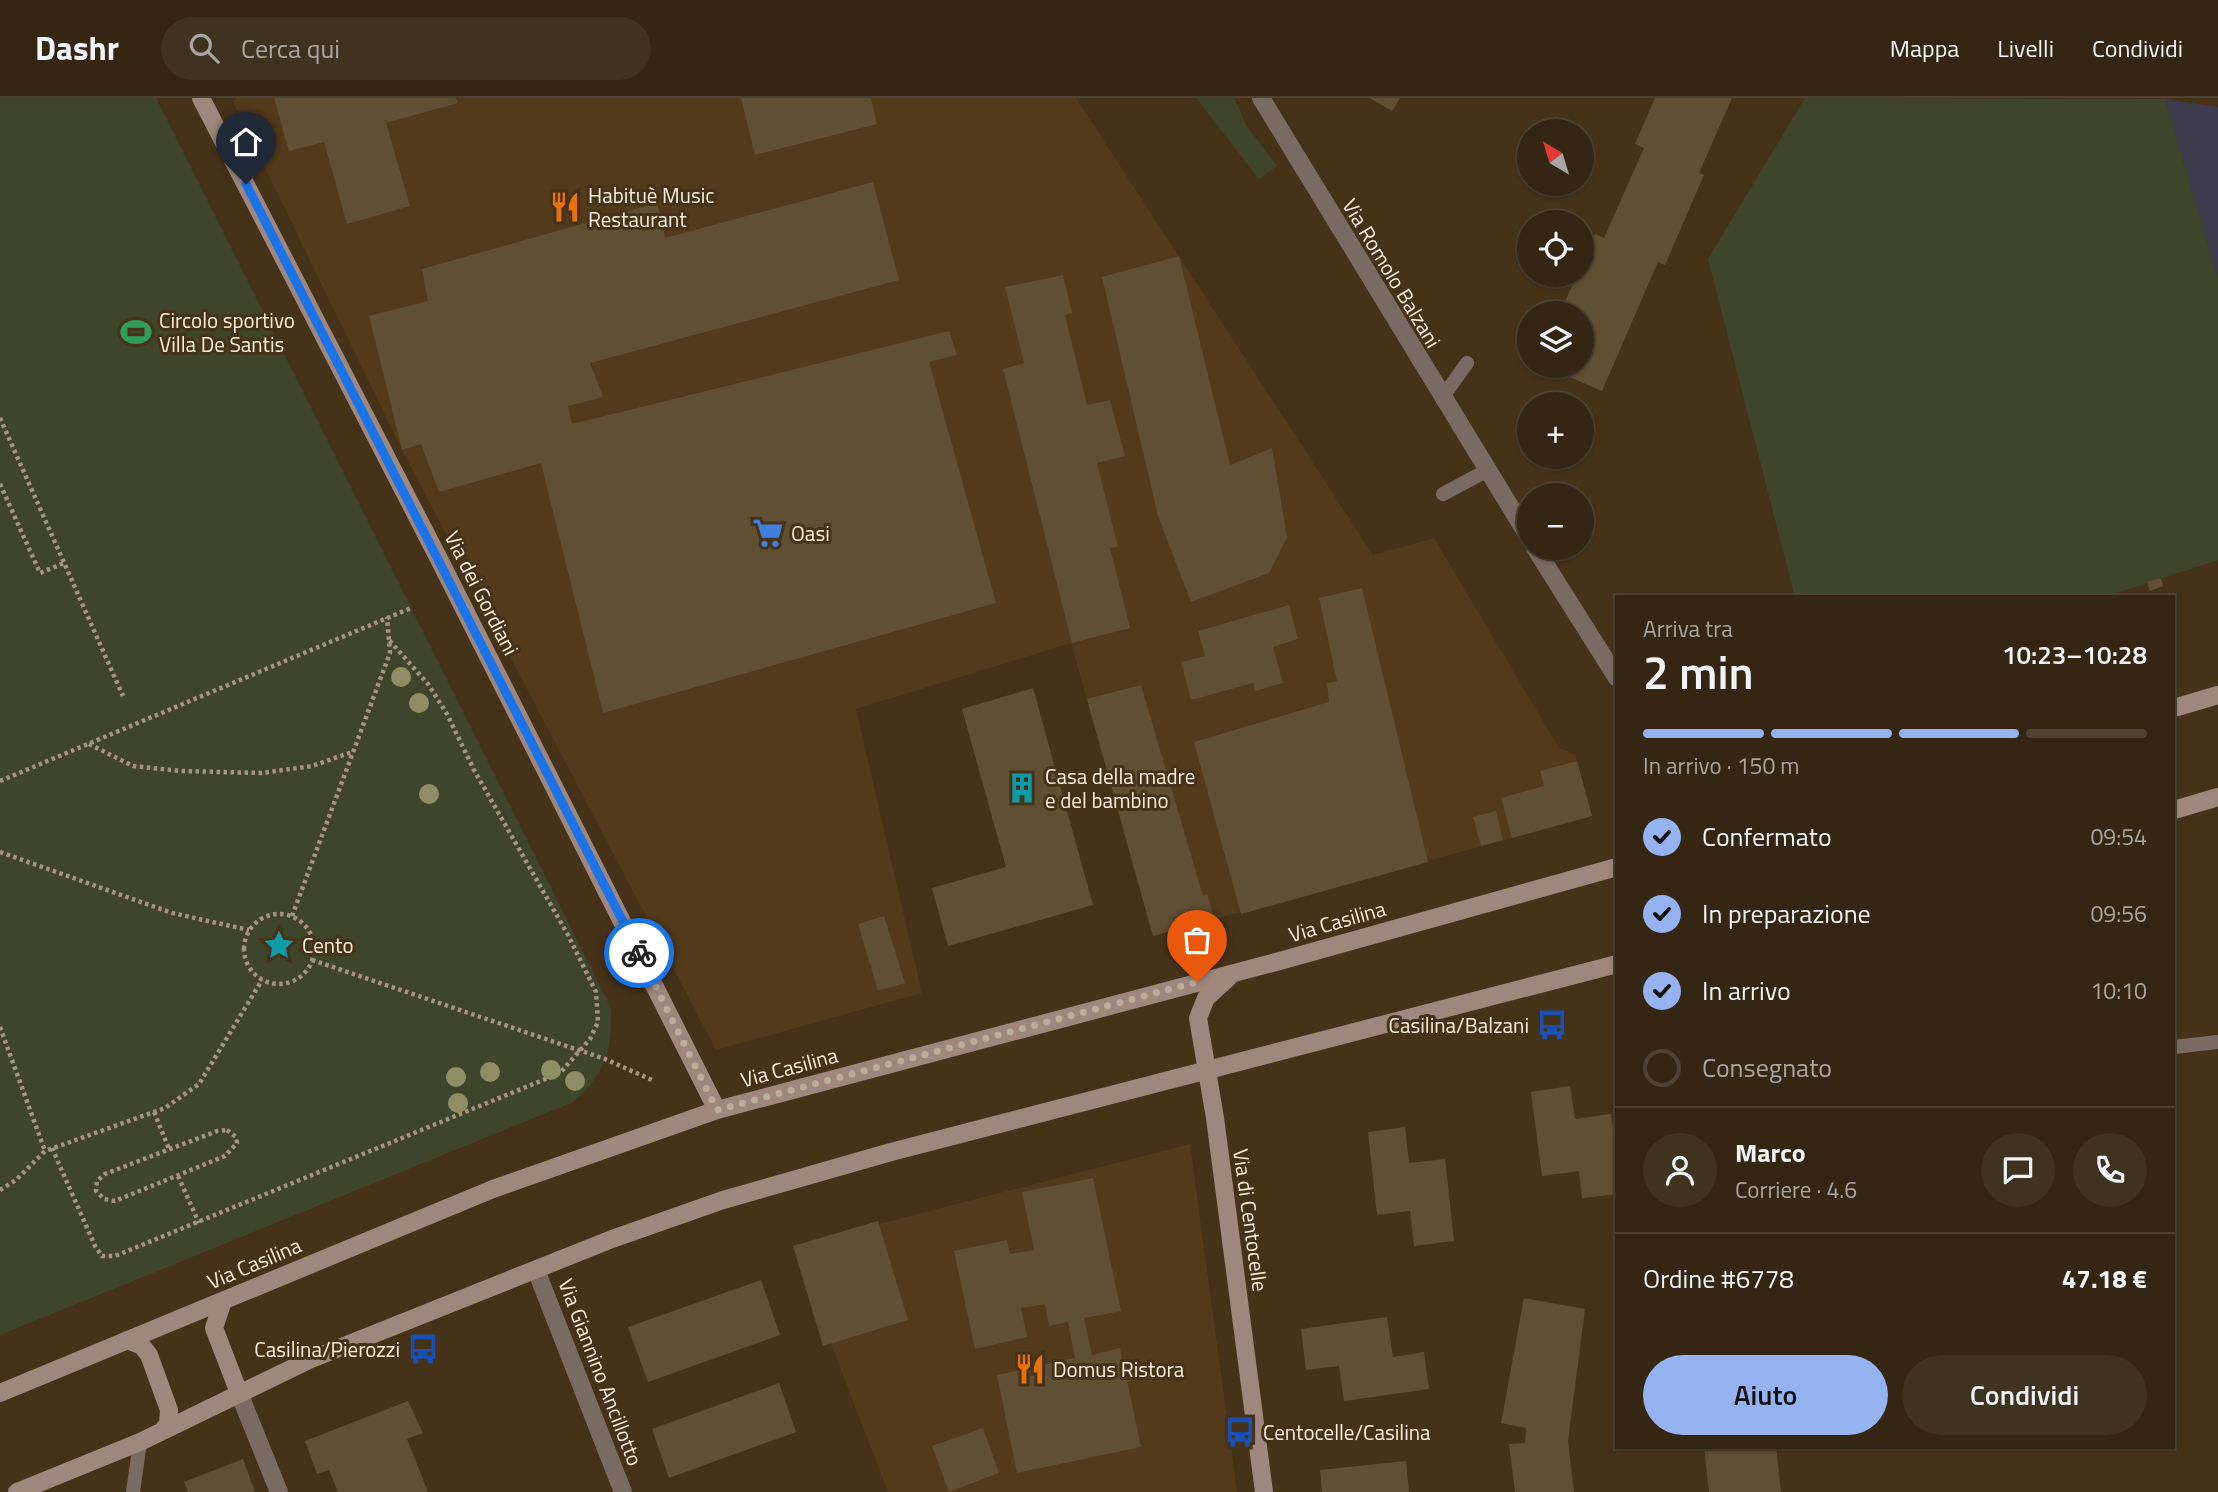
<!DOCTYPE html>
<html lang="it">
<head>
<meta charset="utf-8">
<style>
	:root { --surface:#342613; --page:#3f3221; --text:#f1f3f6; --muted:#a9a5a0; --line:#4e4333; --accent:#95b2f1 }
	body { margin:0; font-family:"Titillium Web",sans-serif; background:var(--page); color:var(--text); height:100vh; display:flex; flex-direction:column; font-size:26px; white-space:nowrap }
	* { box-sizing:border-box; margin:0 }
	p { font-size:23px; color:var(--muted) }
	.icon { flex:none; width:38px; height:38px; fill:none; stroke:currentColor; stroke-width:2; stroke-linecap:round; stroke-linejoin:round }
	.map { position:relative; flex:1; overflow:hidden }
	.details { position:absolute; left:1615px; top:497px; width:560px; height:854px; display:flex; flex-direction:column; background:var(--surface); border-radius:0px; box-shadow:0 2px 5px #0004,0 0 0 2px var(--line) }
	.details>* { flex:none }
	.needle { width:46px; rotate:322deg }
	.fabs { position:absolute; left:1517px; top:21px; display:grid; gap:14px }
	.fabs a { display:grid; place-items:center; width:77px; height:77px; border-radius:50%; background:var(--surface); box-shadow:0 2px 5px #0004,0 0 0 2px var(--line); font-size:35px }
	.pin { position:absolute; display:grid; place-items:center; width:60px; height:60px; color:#fff; margin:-72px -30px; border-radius:50% 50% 50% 0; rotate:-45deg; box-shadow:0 0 7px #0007 }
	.pin .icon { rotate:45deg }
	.courier { position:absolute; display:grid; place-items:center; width:70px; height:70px; margin:-35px; border:5px solid #1a73e8; border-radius:50%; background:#fff; color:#222; box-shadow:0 2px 9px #0007 }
	.overview em { font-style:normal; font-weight:600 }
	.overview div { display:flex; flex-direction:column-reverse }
	.overview { display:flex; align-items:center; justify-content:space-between; height:119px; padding:0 28px }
	h1 { font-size:46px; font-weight:600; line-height:52px }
	.bar { display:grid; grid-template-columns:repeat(4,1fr); gap:10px 7px; align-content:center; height:84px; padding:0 28px }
	.bar i { height:9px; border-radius:5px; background:var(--line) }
	.bar .active { background:var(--accent) }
	.bar p { grid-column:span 4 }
	.line { display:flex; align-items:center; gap:18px; padding:0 28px; border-top:2px solid var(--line) }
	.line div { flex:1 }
	.round { display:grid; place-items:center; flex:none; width:74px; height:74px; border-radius:37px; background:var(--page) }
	ol { padding:0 28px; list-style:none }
	li { display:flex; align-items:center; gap:21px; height:77px }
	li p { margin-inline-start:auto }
	li .icon { padding:7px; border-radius:50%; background:var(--accent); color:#111; stroke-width:4 }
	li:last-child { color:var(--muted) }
	li i { width:38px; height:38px; border:4px solid var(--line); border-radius:50% }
	.primary-button { display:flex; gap:14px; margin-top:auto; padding:14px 28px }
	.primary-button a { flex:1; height:80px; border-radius:42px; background:var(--accent); color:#111; font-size:28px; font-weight:600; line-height:80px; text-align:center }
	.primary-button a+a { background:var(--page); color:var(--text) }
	header { display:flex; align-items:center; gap:42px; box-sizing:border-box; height:98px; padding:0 35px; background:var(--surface); border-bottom:2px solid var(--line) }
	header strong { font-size:33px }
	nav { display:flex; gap:38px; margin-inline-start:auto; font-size:24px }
	.search { width:490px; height:63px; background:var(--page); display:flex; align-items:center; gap:18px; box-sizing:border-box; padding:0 24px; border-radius:38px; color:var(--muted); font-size:26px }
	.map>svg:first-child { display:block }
	.built { fill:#523a1a }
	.education { fill:#3e3b4d }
	.green { fill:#3f452b }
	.building { fill:#614f34 }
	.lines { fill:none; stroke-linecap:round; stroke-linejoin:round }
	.path { stroke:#a49480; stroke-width:4.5; stroke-dasharray:3.5 3.5; stroke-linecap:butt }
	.lane { stroke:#7a6a64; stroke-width:14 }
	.street { stroke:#7a6a64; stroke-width:18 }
	.secondary { stroke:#9f877e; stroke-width:18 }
	.tree { fill:#8f8d64 }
	.done { stroke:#bcac9a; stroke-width:7; stroke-dasharray:0 12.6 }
	.route { stroke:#1a73e8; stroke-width:9 }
	.labels { text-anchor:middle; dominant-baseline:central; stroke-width:6; stroke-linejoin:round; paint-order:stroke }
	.poi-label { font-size:21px; fill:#fbeee0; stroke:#463219; text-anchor:start }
	.street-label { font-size:21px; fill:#fbeee0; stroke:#463219 }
</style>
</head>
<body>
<header>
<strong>Dashr</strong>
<div class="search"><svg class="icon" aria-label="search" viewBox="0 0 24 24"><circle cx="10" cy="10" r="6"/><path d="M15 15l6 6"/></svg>Cerca qui</div>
<nav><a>Mappa</a><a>Livelli</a><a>Condividi</a></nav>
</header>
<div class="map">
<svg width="2218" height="1394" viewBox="0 0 2218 1394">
	<rect width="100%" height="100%" fill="#463219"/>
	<!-- built -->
	<path class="built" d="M 236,0 L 1076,0 L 1373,457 L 1434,440 L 1559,650 L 1575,656 L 1592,718 L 1153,838 L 1071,545 L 856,611 L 922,895 L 716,952 L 402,352 L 233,4 Z
		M 1190,1046 L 1237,1394 L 888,1394 L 793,1148 Z"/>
	<!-- education -->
	<path class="education" d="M 2165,1 L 2218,9 L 2218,182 Z"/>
	<!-- green -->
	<path class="green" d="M 0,0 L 156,0 L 610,908 C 615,948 604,980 571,1005 L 0,1237 Z
		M 1196,0 L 1234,0 L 1246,27 L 1277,68 L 1259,81 Z
		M 1805,0 L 2165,1 L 2218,182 L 2218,462 L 2104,499 L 1795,499 L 1708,161 Z"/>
	<!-- building -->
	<path class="building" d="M 274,0 L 456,0 L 458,5 L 386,25 L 410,108 L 347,126 L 324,44 L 289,53 Z
		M 741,0 L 871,0 L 877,26 L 755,57 Z
		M 1370,0 L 1400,0 L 1392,13 Z
		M 1655,0 L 1732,0 L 1699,75 L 1704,77 L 1665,167 L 1658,164 L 1602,293 L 1544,268 L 1582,268 L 1582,215 L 1560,215 L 1577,177 L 1582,177 L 1582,166 L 1595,136 L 1604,140 L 1644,50 L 1635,46 Z
		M 873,84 L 899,182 L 590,265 L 603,299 L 568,308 L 572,326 L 949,233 L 957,257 L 929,264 L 996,505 L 603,615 L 541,365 L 439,394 L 421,346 L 402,352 L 369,218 L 428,203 L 422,171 L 657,105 L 665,140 Z
		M 1179,158 L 1230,367 L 1272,350 L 1287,439 L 1269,475 L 1191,504 L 1158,418 L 1102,179 Z
		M 1063,177 L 1072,215 L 1065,217 L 1087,307 L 1110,302 L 1125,358 L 1097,365 L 1118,449 L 1110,450 L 1130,530 L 1072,545 L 1003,271 L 1024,265 L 1005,189 Z
		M 2161,480 L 2163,488 L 2150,493 L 2147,484 Z
		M 1362,490 L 1428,764 L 1241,816 L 1194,644 L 1329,604 L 1327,585 L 1337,583 L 1319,500 Z
		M 1289,507 L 1298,541 L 1273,549 L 1283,585 L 1255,593 L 1253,585 L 1191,602 L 1181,564 L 1205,558 L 1198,533 Z
		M 1141,587 L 1203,798 L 1207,796 L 1214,821 L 1153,838 L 1087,601 Z
		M 1033,590 L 1093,807 L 948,848 L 932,790 L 1006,769 L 962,611 Z
		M 1577,663 L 1592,718 L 1512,740 L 1501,700 L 1544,688 L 1540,673 Z
		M 1496,713 L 1503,742 L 1481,748 L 1473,719 Z
		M 884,818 L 905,885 L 878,893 L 858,826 Z
		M 1570,988 L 1575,1021 L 1611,1016 L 1617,1061 L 1617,1096 L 1582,1100 L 1579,1073 L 1542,1078 L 1531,994 Z
		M 1405,1029 L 1409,1065 L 1445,1061 L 1454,1143 L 1414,1148 L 1410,1113 L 1377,1117 L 1368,1034 Z
		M 1093,1080 L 1121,1213 L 1084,1220 L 1092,1257 L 1120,1250 L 1141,1349 L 1017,1375 L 997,1277 L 1075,1260 L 1068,1224 L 1049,1228 L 1045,1206 L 1021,1210 L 1027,1239 L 975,1251 L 954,1153 L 1007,1142 L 1010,1156 L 1034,1152 L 1022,1094 Z
		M 878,1123 L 908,1222 L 823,1248 L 793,1148 Z
		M 761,1182 L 780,1237 L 648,1284 L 628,1229 Z
		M 1524,1200 L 1585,1211 L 1568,1343 L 1574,1394 L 1515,1394 L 1509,1346 L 1525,1345 L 1526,1330 L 1501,1325 Z
		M 1387,1219 L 1393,1259 L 1424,1254 L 1429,1291 L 1344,1303 L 1339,1268 L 1306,1272 L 1301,1231 Z
		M 779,1285 L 796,1334 L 669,1380 L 652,1331 Z
		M 408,1303 L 423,1335 L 407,1341 L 428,1394 L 338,1394 L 329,1372 L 317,1376 L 305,1343 Z
		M 983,1330 L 999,1375 L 949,1394 L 932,1348 Z
		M 1704,1349 L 1776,1349 L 1781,1394 L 1709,1394 Z
		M 243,1361 L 255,1394 L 188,1394 L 184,1384 Z
		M 1406,1363 L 1409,1394 L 1322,1394 L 1320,1372 Z"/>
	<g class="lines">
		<!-- path -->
		<path class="path" d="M 0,320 L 123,598
			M 0,386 L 40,475 L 64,465
			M 89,646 L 133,668 L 181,673 L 262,675 L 312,668 L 352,654
			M 0,683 L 411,510
			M 0,754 L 172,815 L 249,832
			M244 851a35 35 0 1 1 70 0a35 35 0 1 1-70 0Z
			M 292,818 L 390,555 L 387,519
			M 312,862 L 605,961 L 652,982
			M 0,929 L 45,1053
			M 154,1014 L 169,1051
			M 227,1032 L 236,1039 L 237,1045 L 225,1058 L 115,1103 L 104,1101 L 96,1093 L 97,1083 L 105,1076 L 217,1033 Z
			M 52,1050 L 95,1148 L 102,1158 L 115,1158 L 560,975 L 590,941 L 598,924 L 596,894 L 568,837 L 474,672 L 447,616 L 428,586 L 389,542
			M 178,1078 L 199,1125
			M 0,1092 L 16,1082 L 45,1053 L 165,1010 L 199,986 L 262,882"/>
		<!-- lane -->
		<path class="lane" d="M 1442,300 L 1467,265
			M 1443,396 L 1488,372
			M 2174,949 L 2218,944
			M 133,1394 L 140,1344"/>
		<!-- street -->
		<path class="street" d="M 1261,0 L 1530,441
			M 1535,450 L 1617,580
			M 536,1172 L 623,1394
			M 239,1295 L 279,1394"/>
		<!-- secondary -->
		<path class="secondary" d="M 201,0 L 441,465 L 717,1012
			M 2174,610 L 2218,597
			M 2174,712 L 2218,699
			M 1229,879 L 1206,900 L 1198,920 L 1215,1020 L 1264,1394
			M 223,1203 L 214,1230 L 239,1295
			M 127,1242 L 142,1248 L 149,1257 L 169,1312 L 168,1326 L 162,1333
			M 0,1295 L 493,1091 L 717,1012 L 1276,864 L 1617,769
			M 17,1394 L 140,1344 L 309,1262 L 612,1141 L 723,1102 L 891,1054 L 1617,866"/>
	</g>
	<!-- trees -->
	<g class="tree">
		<circle cx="401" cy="579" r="10"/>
		<circle cx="419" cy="605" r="10"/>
		<circle cx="429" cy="696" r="10"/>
		<circle cx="551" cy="972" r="10"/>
		<circle cx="490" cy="974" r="10"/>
		<circle cx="456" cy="979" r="10"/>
		<circle cx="575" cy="983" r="10"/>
		<circle cx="458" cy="1005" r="10"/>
	</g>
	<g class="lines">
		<!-- done -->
		<path class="done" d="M 639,855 L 717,1012 L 1197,884"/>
		<!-- route -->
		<path class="route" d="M 246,86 L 639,855"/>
	</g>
	<!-- icons -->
	<defs>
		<g id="restaurant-bare" transform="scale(2.415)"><path d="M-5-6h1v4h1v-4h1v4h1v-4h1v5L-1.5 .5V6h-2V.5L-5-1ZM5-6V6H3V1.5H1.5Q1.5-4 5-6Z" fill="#e8710a" stroke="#463219" stroke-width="2.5" paint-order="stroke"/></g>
		<g id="stadium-bare" transform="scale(2.415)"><path d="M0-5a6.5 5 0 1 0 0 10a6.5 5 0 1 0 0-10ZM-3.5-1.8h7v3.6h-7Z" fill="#2e9e5b" stroke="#463219" stroke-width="2.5" paint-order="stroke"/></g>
		<g id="supermarket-bare" transform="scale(2.415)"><path d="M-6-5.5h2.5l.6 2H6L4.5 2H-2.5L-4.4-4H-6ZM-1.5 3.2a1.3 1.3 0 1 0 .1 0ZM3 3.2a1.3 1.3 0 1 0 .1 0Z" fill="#3f7fe0" stroke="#463219" stroke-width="2.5" paint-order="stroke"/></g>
		<g id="building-bare" transform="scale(2.415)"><path d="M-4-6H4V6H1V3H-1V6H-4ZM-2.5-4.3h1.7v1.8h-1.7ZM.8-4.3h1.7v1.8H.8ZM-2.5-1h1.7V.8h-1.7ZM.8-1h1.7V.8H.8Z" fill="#0f9aa8" stroke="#463219" stroke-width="2.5" paint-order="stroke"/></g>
		<g id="sight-bare" transform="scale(2.415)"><path d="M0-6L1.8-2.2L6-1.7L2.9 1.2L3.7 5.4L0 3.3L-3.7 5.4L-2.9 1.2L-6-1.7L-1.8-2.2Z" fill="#0f9aa8" stroke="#463219" stroke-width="2.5" paint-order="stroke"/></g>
		<g id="bus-bare" transform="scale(2.415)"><path d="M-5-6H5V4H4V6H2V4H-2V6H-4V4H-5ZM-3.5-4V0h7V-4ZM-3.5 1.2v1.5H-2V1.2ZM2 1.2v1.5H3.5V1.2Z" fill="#1a4fb4" stroke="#463219" stroke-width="2.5" paint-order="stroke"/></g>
	</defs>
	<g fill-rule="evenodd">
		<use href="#restaurant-bare" x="565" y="109"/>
		<use href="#stadium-bare" x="136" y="234"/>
		<use href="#supermarket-bare" x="768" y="435"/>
		<use href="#building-bare" x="1022" y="690"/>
		<use href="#sight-bare" x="279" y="847"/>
		<use href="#bus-bare" x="1552" y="927"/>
		<use href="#bus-bare" x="423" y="1251"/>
		<use href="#restaurant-bare" x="1030" y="1271"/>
		<use href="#bus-bare" x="1240" y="1334"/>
	</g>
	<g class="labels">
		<!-- poi labels -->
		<g class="poi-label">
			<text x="588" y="97">Habituè Music<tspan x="588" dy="24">Restaurant</tspan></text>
			<text x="159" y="222">Circolo sportivo<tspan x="159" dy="24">Villa De Santis</tspan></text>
			<text x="791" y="435">Oasi</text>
			<text x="1045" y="678">Casa della madre<tspan x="1045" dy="24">e del bambino</tspan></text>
			<text x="302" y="847">Cento</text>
			<text x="1529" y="927" text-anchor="end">Casilina/Balzani</text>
			<text x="400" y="1251" text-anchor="end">Casilina/Pierozzi</text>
			<text x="1053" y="1271">Domus Ristora</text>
			<text x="1263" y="1334">Centocelle/Casilina</text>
		</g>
		<!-- street labels -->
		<g class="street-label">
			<text transform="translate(1392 175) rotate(59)">Via Romolo Balzani</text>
			<text transform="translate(482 495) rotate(63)">Via dei Gordiani</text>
			<text transform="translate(1337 823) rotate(-16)">Via Casilina</text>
			<text transform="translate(789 969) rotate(-15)">Via Casilina</text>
			<text transform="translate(1251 1122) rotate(82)">Via di Centocelle</text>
			<text transform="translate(254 1165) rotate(-23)">Via Casilina</text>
			<text transform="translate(601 1274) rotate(69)">Via Giannino Ancillotto</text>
		</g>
	</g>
</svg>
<div class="fabs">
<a><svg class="needle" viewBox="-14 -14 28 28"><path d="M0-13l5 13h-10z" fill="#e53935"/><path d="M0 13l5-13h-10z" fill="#a9a5a0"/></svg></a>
<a><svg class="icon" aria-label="locate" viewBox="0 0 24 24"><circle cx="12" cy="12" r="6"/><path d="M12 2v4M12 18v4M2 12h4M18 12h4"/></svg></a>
<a><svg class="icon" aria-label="layers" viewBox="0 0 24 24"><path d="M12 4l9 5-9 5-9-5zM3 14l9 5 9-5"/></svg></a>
<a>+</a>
<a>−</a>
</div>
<div class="pin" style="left:1197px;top:884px;background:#ea580c"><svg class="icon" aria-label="bag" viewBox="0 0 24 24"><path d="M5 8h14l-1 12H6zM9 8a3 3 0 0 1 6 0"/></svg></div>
<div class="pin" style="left:246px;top:86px;background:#1f2937"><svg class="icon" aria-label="home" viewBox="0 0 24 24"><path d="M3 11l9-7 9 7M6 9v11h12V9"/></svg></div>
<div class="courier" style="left:639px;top:855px"><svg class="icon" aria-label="bike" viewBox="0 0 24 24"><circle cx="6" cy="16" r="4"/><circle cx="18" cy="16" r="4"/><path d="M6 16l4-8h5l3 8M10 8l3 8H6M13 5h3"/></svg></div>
<section class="details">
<div class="overview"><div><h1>2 min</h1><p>Arriva tra</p></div><em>10:23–10:28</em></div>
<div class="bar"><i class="active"></i><i class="active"></i><i class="active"></i><i></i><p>In arrivo · 150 m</p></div>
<ol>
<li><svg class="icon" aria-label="check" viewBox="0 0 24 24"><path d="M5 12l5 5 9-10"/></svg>Confermato<p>09:54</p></li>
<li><svg class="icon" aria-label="check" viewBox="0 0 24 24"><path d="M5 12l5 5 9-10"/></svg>In preparazione<p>09:56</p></li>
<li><svg class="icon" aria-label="check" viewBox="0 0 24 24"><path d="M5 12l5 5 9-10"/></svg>In arrivo<p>10:10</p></li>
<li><i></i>Consegnato</li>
</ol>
<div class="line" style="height:126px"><a class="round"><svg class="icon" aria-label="person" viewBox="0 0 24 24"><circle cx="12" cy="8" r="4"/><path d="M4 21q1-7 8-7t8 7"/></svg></a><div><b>Marco</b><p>Corriere · 4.6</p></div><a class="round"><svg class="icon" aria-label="chat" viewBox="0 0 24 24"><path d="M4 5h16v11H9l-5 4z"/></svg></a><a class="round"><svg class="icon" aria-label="phone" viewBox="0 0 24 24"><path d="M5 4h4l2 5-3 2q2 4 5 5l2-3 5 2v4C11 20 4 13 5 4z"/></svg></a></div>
<div class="line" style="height:91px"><div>Ordine #6778</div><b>47.18 €</b></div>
<div class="primary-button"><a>Aiuto</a><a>Condividi</a></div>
</section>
</div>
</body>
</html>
